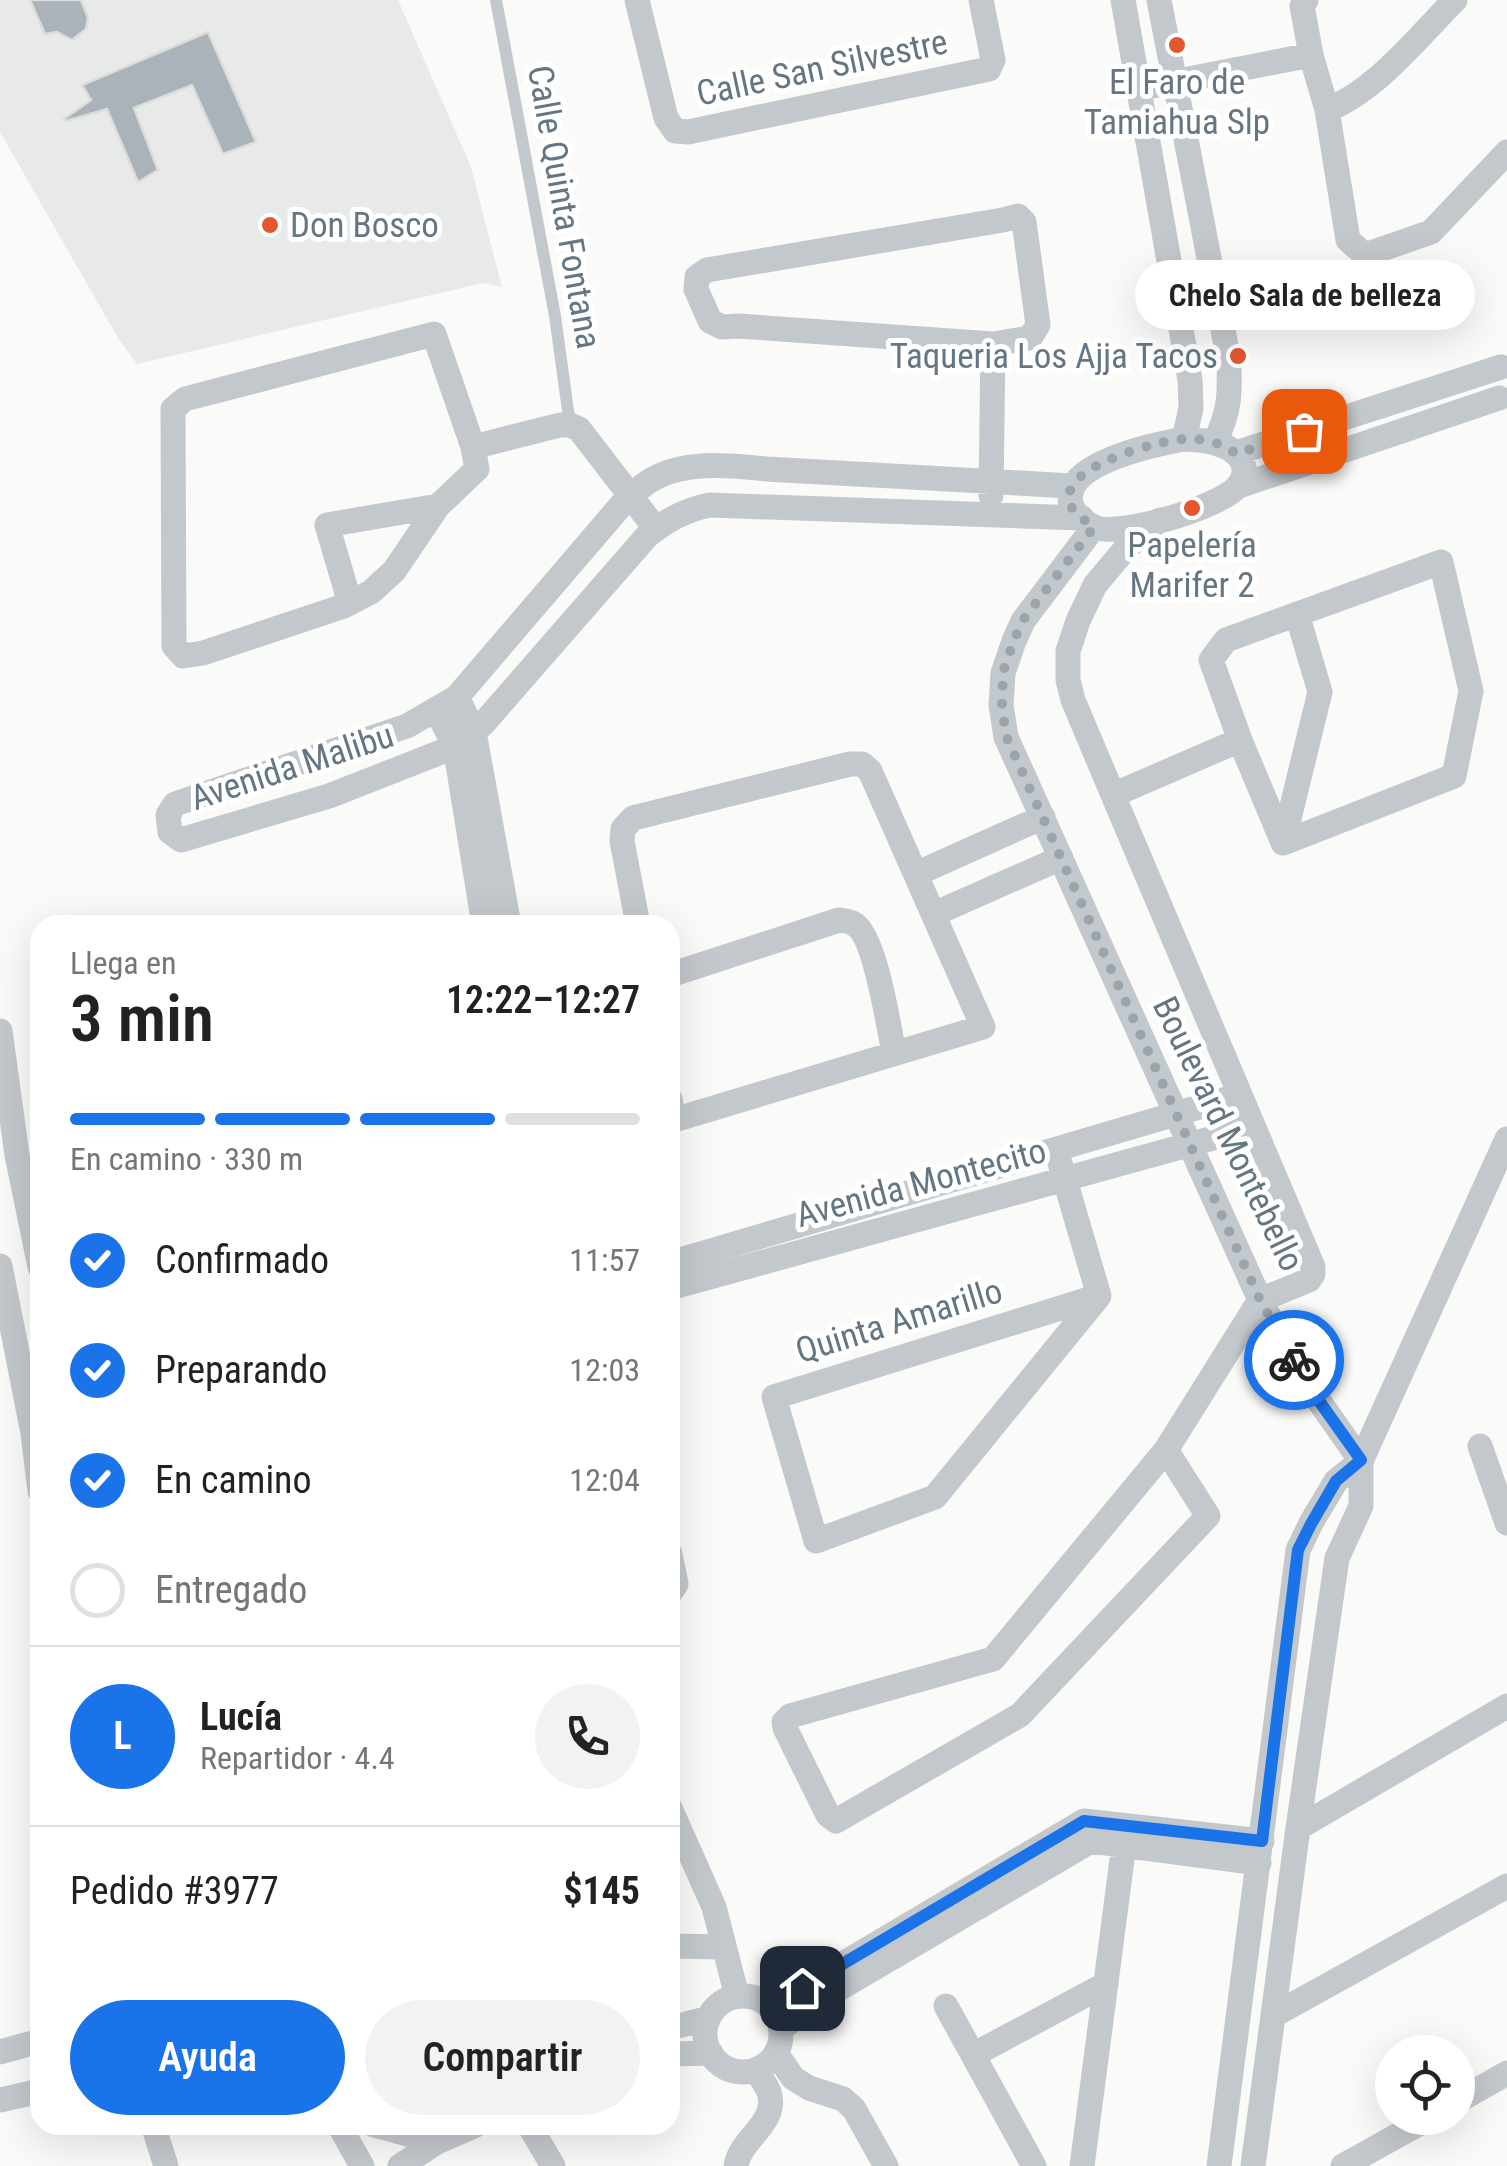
<!DOCTYPE html>
<html lang="es">
<head>
<meta charset="utf-8">
<style>
	:root { --surface:#fff; --page:#f2f2f2; --text:#222; --muted:#767676; --line:#e0e0e0; --accent:#1a73e8 }
	body { margin:0; font-family:"Roboto Condensed",sans-serif; background:var(--page); color:var(--text); height:100vh; display:flex; flex-direction:column; font-size:38px; white-space:nowrap }
	* { box-sizing:border-box; margin:0 }
	p { font-size:32px; color:var(--muted) }
	.icon { flex:none; width:55px; height:55px; fill:none; stroke:currentColor; stroke-width:2; stroke-linecap:round; stroke-linejoin:round }
	.map { position:relative; flex:1; overflow:hidden }
	.side { position:absolute; left:30px; top:915px; width:650px; height:1220px; display:flex; flex-direction:column; background:var(--surface); border-radius:30px; box-shadow:0 10px 40px #0002 }
	.side>* { flex:none }
	.controls { position:absolute; left:1375px; top:2035px; display:grid; gap:20px }
	.controls a { display:grid; place-items:center; width:100px; height:100px; border-radius:50%; background:var(--surface); box-shadow:0 10px 40px #0002; font-size:50px }
	.pin { position:absolute; display:grid; place-items:center; width:85px; height:85px; color:#fff; margin:-42px; border-radius:20px; box-shadow:0 5px 15px #0006 }
	.courier { position:absolute; display:grid; place-items:center; width:100px; height:100px; margin:-50px; border:8px solid #1a73e8; border-radius:50%; background:#fff; color:#222; box-shadow:0 2px 12px #0007 }
	.bubble { position:absolute; height:70px; border-radius:35px; background:var(--surface); box-shadow:0 10px 40px #0002; font-size:32px; font-weight:600; line-height:70px; text-align:center }
	.head em { font-style:normal; font-weight:600 }
	.head div { display:flex; flex-direction:column-reverse }
	.head { display:flex; align-items:center; justify-content:space-between; height:170px; padding:0 40px }
	h1 { font-size:65px; font-weight:600; line-height:75px }
	.bar { display:grid; grid-template-columns:repeat(4,1fr); gap:15px 10px; align-content:center; height:120px; padding:0 40px }
	.bar i { height:12px; border-radius:8px; background:var(--line) }
	.bar .selected { background:var(--accent) }
	.bar p { grid-column:span 4 }
	.line { display:flex; align-items:center; gap:25px; padding:0 40px; border-top:2px solid var(--line) }
	.line div { flex:1 }
	.round { display:grid; place-items:center; flex:none; width:105px; height:105px; border-radius:52px; background:var(--page) }
	ol { padding:0 40px; list-style:none }
	li { display:flex; align-items:center; gap:30px; height:110px }
	li p { margin-inline-start:auto }
	li .icon { padding:10px; border-radius:50%; background:var(--accent); color:#fff; stroke-width:4 }
	li:last-child { color:var(--muted) }
	li i { width:55px; height:55px; border:5px solid var(--line); border-radius:50% }
	.button { display:flex; gap:20px; margin-top:auto; padding:20px 40px }
	.button a { flex:1; height:115px; border-radius:60px; background:var(--accent); color:#fff; font-size:40px; font-weight:600; line-height:115px; text-align:center }
	.button a+a { background:var(--page); color:var(--text) }
	.map>svg:first-child { display:block }
	.built { fill:#e8e9e9 }
	.building { fill:#aab3b9; stroke:#dcdcda; stroke-width:2.5 }
	.lines { fill:none; stroke-linecap:round; stroke-linejoin:round }
	.service { stroke:#c3c8cc; stroke-width:12 }
	.minor { stroke:#c3c8cc; stroke-width:25 }
	.done { stroke:#99a4ac; stroke-width:10; stroke-dasharray:0 18 }
	.route { stroke:#1a73e8; stroke-width:12 }
	.poi-dot { fill:#e4572e; stroke:#fff; stroke-width:4 }
	.labels { text-anchor:middle; dominant-baseline:central; stroke-width:10; stroke-linejoin:round; paint-order:stroke }
	.street-label { font-size:35px; fill:#657683; stroke:#fff }
	.poi-label { font-size:35px; fill:#657683; stroke:#fff }
</style>
</head>
<body>
<div class="map">
<svg width="1507" height="2166" viewBox="0 0 1507 2166">
	<rect width="100%" height="100%" fill="#fafaf8"/>
	<!-- built -->
	<path class="built" d="M 0,0 L 398,0 L 471,167 L 502,287 L 483,283 L 137,364 L 118,338 L 0,132 Z"/>
	<!-- building -->
	<path class="building" d="M 30,0 L 81,0 L 88,18 L 86,29 L 72,40 L 57,32 L 45,34 Z
		M 208,32 L 256,142 L 223,154 L 192,85 L 134,108 L 158,170 L 138,182 L 107,109 L 66,121 L 64,119 L 91,100 L 82,85 Z"/>
	<g class="lines">
		<!-- service -->
		<path class="service" d="M 496,0 L 555,316 L 570,425"/>
		<!-- minor -->
		<path class="minor" d="M 637,0 L 666,118 L 675,131 L 688,132 L 989,69 L 993,60 L 981,0
			M 1123,0 L 1190,380 L 1191,408 L 1184,439
			M 1159,0 L 1229,361 C 1230,396 1230,410 1215,442
			M 1306,0 L 1302,6 L 1311,55 L 1327,110 L 1348,240 L 1365,255 L 1431,232 L 1507,152
			M 1137,89 L 1311,55
			M 1327,110 C 1377,90 1417,38 1455,0
			M 1018,216 L 1024,222 L 1038,325 L 1030,338 L 993,344 L 738,326 L 722,327 L 710,321 L 696,289 L 697,277 L 707,270 L 1003,220 Z
			M 434,334 L 473,447 L 477,469 L 438,506 L 394,571 L 371,592 L 344,606 L 203,653 L 183,656 L 174,646 L 173,409 L 185,399 Z
			M 1184,439 C 1194,440 1205,440 1215,443 C 1235,448 1255,466 1238,486 C 1221,507 1118,538 1094,527 C 1086,523 1075,515 1072,507 C 1055,464 1157,444 1184,439 Z
			M 473,447 L 560,425 L 570,425 L 579,429 L 656,529
			M 1236,453 L 1501,367
			M 1072,486 L 766,469 C 728,465 682,460 648,482 C 639,488 631,496 623,503 L 457,697 L 407,726 L 175,804 L 168,815 L 170,832 L 181,840 L 329,796 L 449,749 L 465,740 L 483,724 L 647,536 C 667,520 685,510 710,505 L 1082,518
			M 1239,486 L 1499,398
			M 991,495 L 993,344
			M 1160,520 L 1126,548 L 1095,585 L 1078,621 L 1068,651 L 1068,680 L 1073,700 L 1113,795 L 1313,1267 L 1313,1274 L 1309,1280 L 1260,1300
			M 1094,527 L 1023,621 L 1014,641 L 1003,673 L 1001,705 L 1006,737 L 1260,1300 L 1307,1384 L 1361,1461
			M 1441,562 L 1471,691 L 1454,776 L 1283,843 L 1240,740 L 1211,660 L 1226,640 Z
			M 350,603 L 327,525 L 438,506
			M 457,697 L 474,732 L 509,925
			M 436,710 L 455,746 L 484,925
			M 1113,795 L 1240,740
			M 1283,843 L 1320,692 L 1297,614
			M 916,874 L 1043,817
			M 934,914 L 1061,858
			M 638,925 L 622,841 L 623,829 L 633,818 L 850,764 L 862,764 L 870,771 L 983,1027 L 674,1120 L 670,1099
			M 670,975 L 839,920 C 844,921 850,921 854,924 C 875,935 889,1028 894,1053
			M 0,1031 L 17,1155 L 40,1267
			M 1060,1163 L 1099,1296
			M 670,1263 L 1240,1095
			M 0,1266 L 33,1433 L 40,1491
			M 670,1288 L 1253,1127
			M 1099,1296 L 935,1497 L 816,1541 L 774,1397 Z
			M 1480,1446 L 1507,1523
			M 1166,1450 L 1208,1516 L 1020,1715 L 836,1821 L 828,1815 L 785,1728 L 784,1722 L 790,1716 L 993,1659 L 1166,1450 L 1260,1300
			M 670,1554 L 676,1584 L 670,1593
			M 670,1808 L 714,1907 L 737,1996
			M 1298,1828 L 1507,1706
			M 670,1946 L 724,1947
			M705 2034a38 38 0 1 1 76 0a38 38 0 1 1-76 0Z
			M 946,2006 L 1034,2166
			M 770,2007 L 1084,1821 L 1262,1841
			M 1274,2015 L 1507,1886
			M 670,2028 L 709,2018
			M 781,2029 L 813,2004 L 1091,1841 L 1259,1863
			M 0,2052 L 40,2041
			M 776,2053 L 793,2078 L 809,2088 L 843,2099 L 854,2109 L 886,2166
			M 670,2054 L 711,2053
			M 973,2055 L 1106,1984
			M 0,2100 L 40,2091
			M 1458,2101 L 1507,2073
			M 153,2125 L 166,2166
			M 339,2125 L 362,2166
			M 374,2125 L 437,2142
			M 529,2125 L 553,2166
			M 400,2166 L 437,2142 L 476,2125
			M 736,2166 C 740,2138 779,2123 769,2092 C 766,2085 760,2077 757,2069
			M 1082,2166 L 1126,1829
			M 1219,2166 L 1298,1550 L 1311,1523 L 1336,1481 L 1361,1461
			M 1253,2166 L 1298,1828 L 1337,1558 L 1361,1506 L 1361,1461 L 1507,1139
			M 1343,2166 L 1429,2118"/>
	</g>
	<g class="lines">
		<!-- done -->
		<path class="done" d="M 1294,1360 L 1260,1300 L 1006,736 L 1002,705 L 1003,672 L 1014,640 L 1023,620 L 1094,527 C 1084,519 1070,513 1069,498 C 1067,465 1158,441 1183,439 C 1201,438 1222,442 1236,454 L 1304,431"/>
		<!-- route -->
		<path class="route" d="M 802,1988 L 1084,1821 L 1262,1841 L 1298,1550 L 1311,1524 L 1336,1481 L 1361,1460 L 1307,1384 L 1294,1360"/>
	</g>
	<!-- markers -->
	<g class="poi-dot">
		<circle cx="1177" cy="45" r="10"/>
		<circle cx="270" cy="225" r="10"/>
		<circle cx="1238" cy="356" r="10"/>
		<circle cx="1192" cy="508" r="10"/>
	</g>
	<g class="labels">
		<!-- street labels -->
		<g class="street-label">
			<text transform="translate(822 68) rotate(-12)">Calle San Silvestre</text>
			<text transform="translate(564 207) rotate(80)">Calle Quinta Fontana</text>
			<text transform="translate(292 767) rotate(-18)">Avenida Malibu</text>
			<text transform="translate(1228 1134) rotate(64)">Boulevard Montebello</text>
			<text transform="translate(921 1183) rotate(-15)">Avenida Montecito</text>
			<text transform="translate(899 1321) rotate(-17)">Quinta Amarillo</text>
		</g>
		<!-- poi labels -->
		<g class="poi-label">
			<text x="1177" y="82">El Faro de<tspan x="1177" dy="40">Tamiahua Slp</tspan></text>
			<text x="290" y="225" text-anchor="start">Don Bosco</text>
			<text x="1218" y="356" text-anchor="end">Taqueria Los Ajja Tacos</text>
			<text x="1192" y="545">Papelería<tspan x="1192" dy="40">Marifer 2</tspan></text>
		</g>
	</g>
</svg>
<div class="controls">
<a><svg class="icon" aria-label="locate" viewBox="0 0 24 24"><circle cx="12" cy="12" r="6"/><path d="M12 2v4M12 18v4M2 12h4M18 12h4"/></svg></a>
</div>
<div class="pin" style="left:1304px;top:431px;background:#ea580c"><svg class="icon" aria-label="bag" viewBox="0 0 24 24"><path d="M5 8h14l-1 12H6zM9 8a3 3 0 0 1 6 0"/></svg></div>
<div class="pin" style="left:802px;top:1988px;background:#1f2937"><svg class="icon" aria-label="home" viewBox="0 0 24 24"><path d="M3 11l9-7 9 7M6 9v11h12V9"/></svg></div>
<div class="courier" style="left:1294px;top:1360px"><svg class="icon" aria-label="bike" viewBox="0 0 24 24"><circle cx="6" cy="16" r="4"/><circle cx="18" cy="16" r="4"/><path d="M6 16l4-8h5l3 8M10 8l3 8H6M13 5h3"/></svg></div>
<div class="bubble" style="left:1135px;top:260px;width:340px">Chelo Sala de belleza</div>
<section class="side">
<div class="head"><div><h1>3 min</h1><p>Llega en</p></div><em>12:22–12:27</em></div>
<div class="bar"><i class="selected"></i><i class="selected"></i><i class="selected"></i><i></i><p>En camino · 330 m</p></div>
<ol>
<li><svg class="icon" aria-label="check" viewBox="0 0 24 24"><path d="M5 12l5 5 9-10"/></svg>Confirmado<p>11:57</p></li>
<li><svg class="icon" aria-label="check" viewBox="0 0 24 24"><path d="M5 12l5 5 9-10"/></svg>Preparando<p>12:03</p></li>
<li><svg class="icon" aria-label="check" viewBox="0 0 24 24"><path d="M5 12l5 5 9-10"/></svg>En camino<p>12:04</p></li>
<li><i></i>Entregado</li>
</ol>
<div class="line" style="height:180px"><b class="round" style="background:var(--accent);color:#fff">L</b><div><b>Lucía</b><p>Repartidor · 4.4</p></div><a class="round"><svg class="icon" aria-label="phone" viewBox="0 0 24 24"><path d="M5 4h4l2 5-3 2q2 4 5 5l2-3 5 2v4C11 20 4 13 5 4z"/></svg></a></div>
<div class="line" style="height:130px"><div>Pedido #3977</div><b>$145</b></div>
<div class="button"><a>Ayuda</a><a>Compartir</a></div>
</section>
</div>
</body>
</html>
